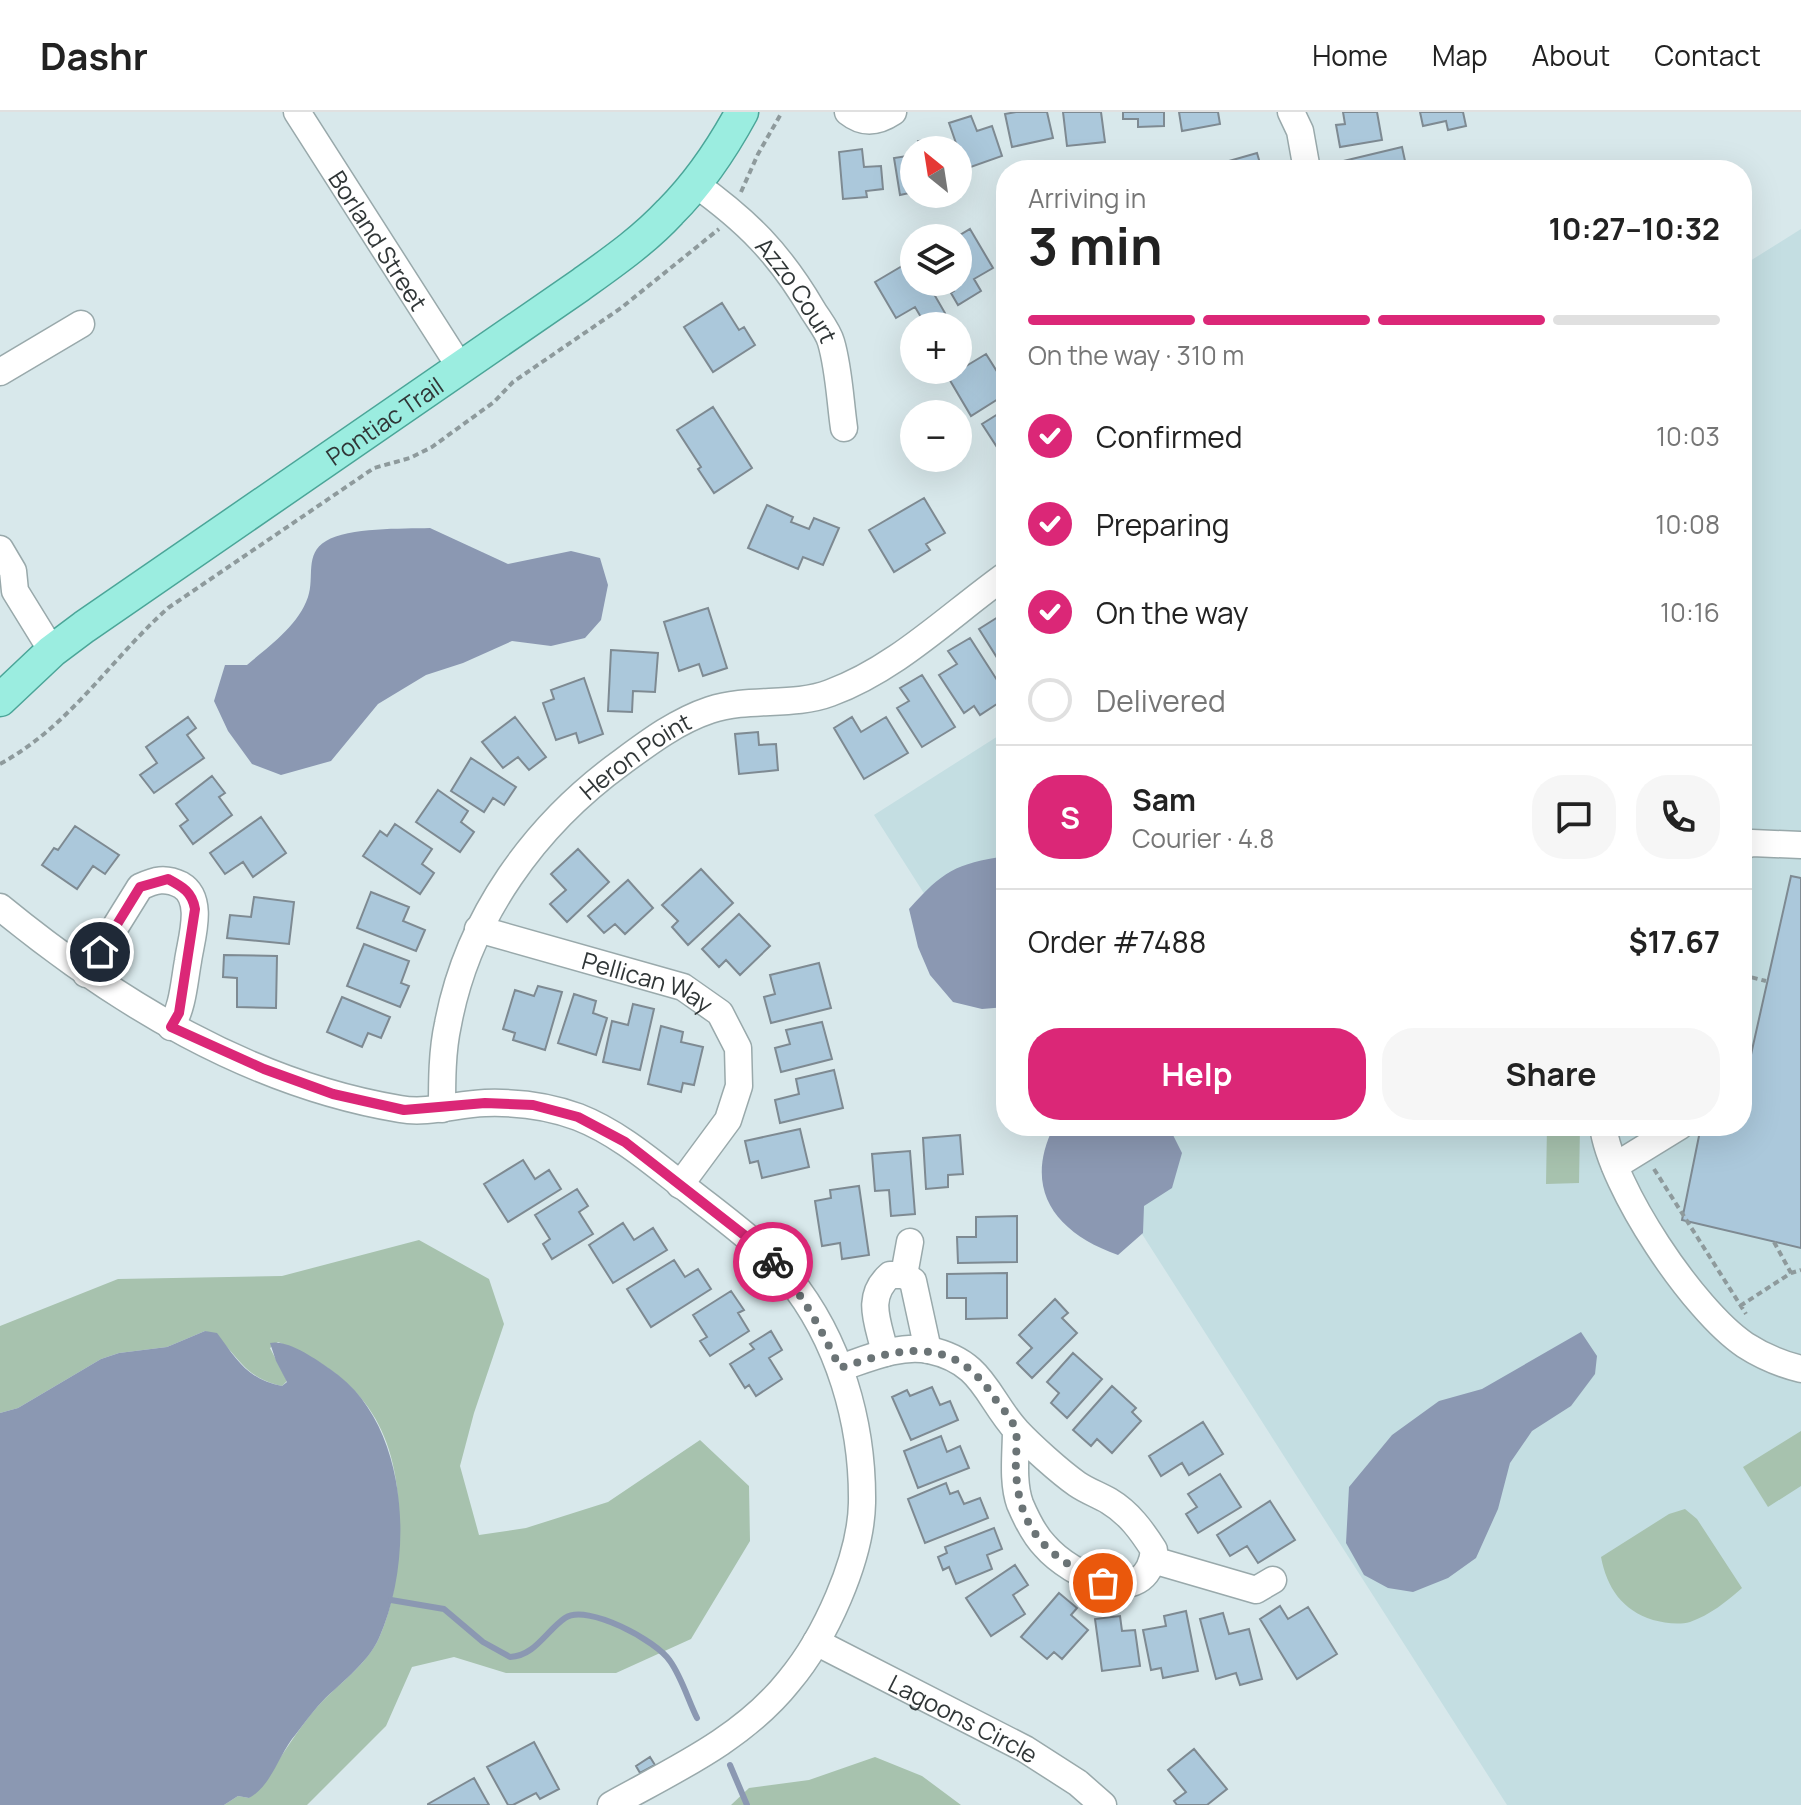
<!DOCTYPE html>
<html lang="en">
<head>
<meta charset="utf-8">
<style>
	:root { --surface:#fff; --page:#f6f6f6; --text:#222; --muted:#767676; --line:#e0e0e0; --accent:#db2777 }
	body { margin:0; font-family:Manrope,sans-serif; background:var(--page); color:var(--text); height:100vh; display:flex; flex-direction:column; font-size:30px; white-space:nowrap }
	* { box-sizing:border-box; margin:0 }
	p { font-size:26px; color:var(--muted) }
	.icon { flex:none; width:44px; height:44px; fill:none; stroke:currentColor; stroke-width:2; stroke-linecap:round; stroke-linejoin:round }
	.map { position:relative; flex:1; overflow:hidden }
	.drawer { position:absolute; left:996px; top:48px; width:756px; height:976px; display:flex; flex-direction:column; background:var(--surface); border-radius:32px; box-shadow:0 8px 32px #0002 }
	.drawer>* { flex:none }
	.needle { width:52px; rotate:330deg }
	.controls { position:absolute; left:900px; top:24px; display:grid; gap:16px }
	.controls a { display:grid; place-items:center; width:72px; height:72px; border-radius:50%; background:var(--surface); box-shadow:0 8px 32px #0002; font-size:40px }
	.pin { position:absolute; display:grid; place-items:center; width:68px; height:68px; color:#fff; margin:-34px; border:4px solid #fff; border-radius:50%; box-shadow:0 2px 8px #0007 }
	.courier { position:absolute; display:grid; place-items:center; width:80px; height:80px; margin:-40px; border:6px solid #db2777; border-radius:50%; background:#fff; color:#222; box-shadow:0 2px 10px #0007 }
	.overview em { font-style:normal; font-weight:700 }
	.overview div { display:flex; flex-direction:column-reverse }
	.overview { display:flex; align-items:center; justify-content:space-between; height:136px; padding:0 32px }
	h1 { font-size:52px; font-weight:700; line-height:60px }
	.bar { display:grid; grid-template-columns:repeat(4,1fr); gap:12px 8px; align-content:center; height:96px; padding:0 32px }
	.bar i { height:10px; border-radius:6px; background:var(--line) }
	.bar .active { background:var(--accent) }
	.bar p { grid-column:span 4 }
	.line { display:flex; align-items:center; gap:20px; padding:0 32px; border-top:2px solid var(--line) }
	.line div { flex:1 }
	.round { display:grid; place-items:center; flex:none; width:84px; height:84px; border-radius:32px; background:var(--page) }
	ol { padding:0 32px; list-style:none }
	li { display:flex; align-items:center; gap:24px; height:88px }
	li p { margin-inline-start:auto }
	li .icon { padding:8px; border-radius:50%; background:var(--accent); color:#fff; stroke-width:4 }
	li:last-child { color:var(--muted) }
	li i { width:44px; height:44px; border:4px solid var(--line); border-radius:50% }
	.action { display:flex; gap:16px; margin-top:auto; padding:16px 32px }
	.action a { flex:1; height:92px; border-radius:32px; background:var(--accent); color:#fff; font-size:32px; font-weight:700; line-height:92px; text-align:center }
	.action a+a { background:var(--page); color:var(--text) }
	header { display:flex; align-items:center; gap:48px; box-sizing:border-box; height:112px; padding:0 40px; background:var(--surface); border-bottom:2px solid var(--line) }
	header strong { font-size:38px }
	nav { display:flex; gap:44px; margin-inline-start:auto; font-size:28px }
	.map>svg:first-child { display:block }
	.built { fill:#c4dee2 }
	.green { fill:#a7c2ae }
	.water { fill:#8b98b2 }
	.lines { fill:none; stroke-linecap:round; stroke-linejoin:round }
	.stream { stroke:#8b98b2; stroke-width:6 }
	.building { fill:#abc8db; stroke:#7e8a92; stroke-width:2 }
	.minor-casing { stroke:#99a9ab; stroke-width:29 }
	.major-casing { stroke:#4ba598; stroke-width:35 }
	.path { stroke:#8e9a9c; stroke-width:4; stroke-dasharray:6 4; stroke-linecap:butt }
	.minor { stroke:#fff; stroke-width:26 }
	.major { stroke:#9bede0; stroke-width:32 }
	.done { stroke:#6b7476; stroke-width:8; stroke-dasharray:0 14.4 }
	.route { stroke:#db2777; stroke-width:10 }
	.labels { text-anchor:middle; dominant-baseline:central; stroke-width:8; stroke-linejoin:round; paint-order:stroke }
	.street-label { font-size:24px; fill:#303637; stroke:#e5f6f8 }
</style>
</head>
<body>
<header>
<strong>Dashr</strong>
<nav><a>Home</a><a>Map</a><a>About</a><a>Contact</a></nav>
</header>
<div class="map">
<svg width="1801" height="1693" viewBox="0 0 1801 1693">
	<rect width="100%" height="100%" fill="#d8e8eb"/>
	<!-- built -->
	<path class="built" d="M 1801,117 L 1801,1693 L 1507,1693 L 1073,1014 L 1742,1014 L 1742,154 Z
		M 1006,619 L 1006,910 L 874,703 Z"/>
	<!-- green -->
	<path class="green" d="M 1547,1014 L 1580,1014 L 1579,1071 L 1546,1072 Z
		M 419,1128 L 489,1167 L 504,1212 L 474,1301 L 460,1354 L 479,1423 L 526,1416 L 608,1390 L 700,1328 L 749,1374 L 750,1429 L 691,1527 L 616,1561 L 506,1561 L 454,1545 L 412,1555 L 386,1614 L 307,1693 L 224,1693 L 238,1684 L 249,1686 C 276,1658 292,1623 318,1594 C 338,1572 366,1554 379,1526 C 393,1495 398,1459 399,1425 C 402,1328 371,1267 278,1230 L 270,1236 L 287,1269 L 282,1274 C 236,1264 238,1234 205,1219 L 167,1235 L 119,1241 L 101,1247 L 18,1296 L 0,1301 L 0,1214 L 118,1167 L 282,1164 Z
		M 1801,1319 L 1801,1374 L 1768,1395 L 1743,1355 Z
		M 1685,1397 L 1697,1407 L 1742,1476 C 1726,1490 1710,1503 1690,1510 C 1679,1513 1664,1511 1653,1508 C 1622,1498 1607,1476 1601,1445 L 1669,1402 Z
		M 875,1645 L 922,1664 L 961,1693 L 731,1693 L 749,1676 L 809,1668 Z"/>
	<!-- water -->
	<path class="water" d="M 430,416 L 508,452 L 571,439 L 600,446 L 608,473 L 601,508 L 585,526 L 551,534 L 512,529 L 463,551 L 426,563 L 378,592 L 331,649 L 281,663 L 252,652 L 228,619 L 214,589 L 225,553 L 247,553 C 269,534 298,514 308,485 C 315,465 304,442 326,429 C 349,415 402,417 430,416 Z
		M 1006,744 L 1006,895 L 982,897 L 953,890 L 930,863 L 918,835 L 909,797 C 943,759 955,752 1006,744 Z
		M 1054,1014 L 1169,1015 L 1182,1041 L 1172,1076 L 1144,1094 L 1143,1121 L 1118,1143 C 1056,1121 1022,1078 1054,1014 Z
		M 205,1219 L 217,1221 C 237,1248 247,1267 282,1274 L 287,1270 L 276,1249 L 270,1231 C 287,1227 316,1247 330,1257 C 410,1310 415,1446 379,1526 C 367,1553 338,1572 318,1594 C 310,1603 303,1613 296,1622 C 279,1641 272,1674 249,1686 L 238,1684 L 224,1693 L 0,1693 L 0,1301 L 18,1296 L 101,1247 L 119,1241 L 167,1235 Z
		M 1581,1220 L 1597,1244 L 1595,1262 L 1571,1294 L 1532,1319 L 1510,1351 L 1498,1397 L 1476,1446 L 1448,1466 L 1413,1480 L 1388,1476 L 1364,1463 L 1346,1431 L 1349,1375 L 1392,1323 L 1439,1289 L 1482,1277 Z"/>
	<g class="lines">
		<!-- stream -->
		<path class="stream" d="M 391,1488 L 444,1497 L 483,1530 L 510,1545 C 535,1544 546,1519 565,1506 C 587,1491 657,1529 670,1549 C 682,1566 688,1588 697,1606
			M 730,1653 L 747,1693"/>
	</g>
	<!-- building -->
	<path class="building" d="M 1016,0 L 1047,0 L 1053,26 L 1012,35 L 1005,2 Z
		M 1063,0 L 1101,0 L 1105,30 L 1067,34 Z
		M 1123,0 L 1164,0 L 1164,14 L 1138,15 L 1138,7 L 1123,7 Z
		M 1179,0 L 1218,0 L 1220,12 L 1182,19 Z
		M 1343,0 L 1377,0 L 1382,28 L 1340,35 L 1336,13 L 1345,12 Z
		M 1420,0 L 1463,0 L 1466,14 L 1448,18 L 1446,9 L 1423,14 Z
		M 971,4 L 977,19 L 992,14 L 1002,44 L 965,57 L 949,11 Z
		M 940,26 L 942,38 L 919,38 L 918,29 Z
		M 1402,35 L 1407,58 L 1337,58 L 1335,51 Z
		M 862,37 L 864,55 L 881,54 L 883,77 L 866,79 L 867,85 L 843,87 L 839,40 Z
		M 1257,41 L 1262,58 L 1209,58 L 1208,55 Z
		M 914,43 L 914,80 L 900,83 L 894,46 Z
		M 970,117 L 993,156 L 974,167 L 981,179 L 958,193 L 951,181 L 954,179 L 949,170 L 958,170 L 958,126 L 955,126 Z
		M 914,147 L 914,170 L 927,170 L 945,201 L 925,212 L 915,195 L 896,206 L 875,170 Z
		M 722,191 L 739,218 L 744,215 L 755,233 L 713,260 L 684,215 Z
		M 986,242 L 998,261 L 1006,256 L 1006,282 L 971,304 L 948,265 Z
		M 713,295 L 752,356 L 714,381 L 698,357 L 701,355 L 677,318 Z
		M 1006,297 L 1006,349 L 982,312 Z
		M 924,386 L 945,421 L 926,432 L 930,438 L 894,460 L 869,418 Z
		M 767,393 L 793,405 L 791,410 L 809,417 L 814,406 L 839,416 L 823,453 L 803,445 L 798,457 L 748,436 Z
		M 708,496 L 727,556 L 703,564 L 699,552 L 679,559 L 664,510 Z
		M 998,505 L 1006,517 L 1006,560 L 979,517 Z
		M 970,526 L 1006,582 L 1006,586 L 980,603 L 974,594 L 964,601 L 939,563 L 957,552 L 948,539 Z
		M 611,538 L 658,541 L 655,580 L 633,579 L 632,600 L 608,599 Z
		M 922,563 L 955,615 L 922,635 L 897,596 L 909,589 L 900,576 Z
		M 584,566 L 603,622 L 579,631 L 576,621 L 556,628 L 543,591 L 554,587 L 551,578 Z
		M 188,605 L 196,616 L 187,623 L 204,646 L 154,681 L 140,663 L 157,651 L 146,635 Z
		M 515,605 L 546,645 L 529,658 L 518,645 L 503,656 L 482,630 Z
		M 852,605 L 861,620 L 886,605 L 908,641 L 864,667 L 834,616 Z
		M 758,620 L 759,633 L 776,632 L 778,658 L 739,662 L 735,622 Z
		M 471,646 L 516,675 L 504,693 L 493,686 L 484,700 L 451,679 Z
		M 212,664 L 225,681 L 219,685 L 232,703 L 193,732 L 180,714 L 188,708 L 176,692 Z
		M 438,678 L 468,699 L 461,710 L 474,720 L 460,740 L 416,710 Z
		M 261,705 L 286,741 L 253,765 L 243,750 L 225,762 L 210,741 Z
		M 395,712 L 432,737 L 422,752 L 434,761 L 420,782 L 363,744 L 380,719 L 387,724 Z
		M 75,714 L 119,743 L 105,762 L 93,754 L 77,777 L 42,753 L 54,736 L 58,738 Z
		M 578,737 L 609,770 L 567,810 L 550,792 L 566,778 L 551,762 Z
		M 701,757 L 733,791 L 688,833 L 672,815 L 678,809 L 662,793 Z
		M 1791,764 L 1801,766 L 1801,1136 L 1682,1108 L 1701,1014 L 1742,1014 L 1742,952 L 1750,947 Z
		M 628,768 L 653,796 L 625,822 L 615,812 L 604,821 L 588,804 Z
		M 371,780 L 409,795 L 403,809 L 425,818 L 416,839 L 357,816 Z
		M 254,785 L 294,790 L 289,832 L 227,826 L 230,803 L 251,805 Z
		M 739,802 L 770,834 L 740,863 L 726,848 L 719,855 L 702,837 Z
		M 364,832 L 409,849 L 401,871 L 409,874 L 400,895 L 347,874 Z
		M 224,843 L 277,844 L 276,896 L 237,895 L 237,866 L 223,865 Z
		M 819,851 L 831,896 L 771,911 L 764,885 L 775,882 L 770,863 Z
		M 538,874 L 562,880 L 545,938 L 513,928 L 515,921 L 503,917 L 515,878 L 534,884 Z
		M 574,882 L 596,889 L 593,901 L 607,906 L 596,943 L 558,931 Z
		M 342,885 L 390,905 L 381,926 L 368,921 L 362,935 L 327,920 Z
		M 633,892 L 654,897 L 640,958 L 603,950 L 612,909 L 628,913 Z
		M 822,910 L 832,947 L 781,960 L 775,936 L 790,932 L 786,918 Z
		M 661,914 L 683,920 L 681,930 L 703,935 L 694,973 L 683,971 L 681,980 L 648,972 Z
		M 834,958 L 843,996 L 780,1011 L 775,988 L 799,982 L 796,967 Z
		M 800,1017 L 809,1055 L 762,1066 L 758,1049 L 750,1051 L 745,1029 Z
		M 960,1023 L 963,1062 L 948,1063 L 948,1075 L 926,1077 L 923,1026 Z
		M 910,1039 L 915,1102 L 891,1104 L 889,1078 L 875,1079 L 872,1042 Z
		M 523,1048 L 535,1067 L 549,1058 L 561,1077 L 508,1110 L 484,1072 Z
		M 859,1074 L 869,1143 L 842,1147 L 840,1131 L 822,1134 L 815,1089 L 831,1086 L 830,1078 Z
		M 577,1077 L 588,1094 L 579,1100 L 593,1122 L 552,1147 L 543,1132 L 550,1127 L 535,1103 Z
		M 1017,1104 L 1017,1150 L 958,1151 L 957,1125 L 976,1125 L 976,1105 Z
		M 623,1111 L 634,1128 L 653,1116 L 667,1138 L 613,1171 L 589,1133 Z
		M 674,1148 L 685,1165 L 698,1157 L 711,1177 L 651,1215 L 627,1177 Z
		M 1007,1161 L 1007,1206 L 966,1207 L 966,1186 L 947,1186 L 947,1162 Z
		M 731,1179 L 744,1198 L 738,1201 L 749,1219 L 710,1244 L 700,1229 L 707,1225 L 693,1203 Z
		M 1055,1187 L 1068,1201 L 1062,1206 L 1077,1221 L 1032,1266 L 1017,1251 L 1032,1236 L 1019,1223 Z
		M 771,1219 L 782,1238 L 769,1246 L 782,1267 L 756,1284 L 749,1273 L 745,1276 L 730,1252 L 754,1237 L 750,1232 Z
		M 1073,1241 L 1102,1267 L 1067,1306 L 1051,1291 L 1059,1281 L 1047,1270 Z
		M 1112,1274 L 1136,1296 L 1132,1300 L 1141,1309 L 1112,1341 L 1097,1327 L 1091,1334 L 1073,1318 Z
		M 932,1275 L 940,1293 L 950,1289 L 958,1308 L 911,1328 L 892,1285 L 907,1278 L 910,1284 Z
		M 1203,1310 L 1223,1342 L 1189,1363 L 1182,1351 L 1161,1364 L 1149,1344 Z
		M 941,1324 L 947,1340 L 960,1334 L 969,1356 L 918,1376 L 904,1339 Z
		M 1220,1362 L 1241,1395 L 1198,1421 L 1186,1402 L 1197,1395 L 1188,1382 Z
		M 946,1371 L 950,1382 L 958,1379 L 964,1392 L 980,1386 L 988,1406 L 925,1431 L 908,1387 Z
		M 1270,1389 L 1295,1428 L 1258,1451 L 1247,1434 L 1230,1444 L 1217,1423 Z
		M 994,1416 L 1002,1437 L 987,1443 L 992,1457 L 956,1472 L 949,1455 L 943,1458 L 938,1445 L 947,1441 L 945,1435 Z
		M 1015,1453 L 1028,1473 L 1013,1483 L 1025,1502 L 991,1524 L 966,1486 Z
		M 1059,1481 L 1077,1496 L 1071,1503 L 1088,1518 L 1062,1547 L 1054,1540 L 1047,1547 L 1021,1525 Z
		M 1280,1494 L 1288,1507 L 1308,1495 L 1337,1542 L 1297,1567 L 1260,1507 Z
		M 1186,1499 L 1198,1559 L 1163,1566 L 1161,1556 L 1151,1558 L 1143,1518 L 1166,1514 L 1164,1504 Z
		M 1223,1501 L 1229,1522 L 1249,1517 L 1262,1567 L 1240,1573 L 1236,1561 L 1216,1567 L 1200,1507 Z
		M 1120,1504 L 1122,1519 L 1135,1518 L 1140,1554 L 1102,1559 L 1095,1507 Z
		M 534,1630 L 559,1677 L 540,1687 L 536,1681 L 513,1693 L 508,1693 L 487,1655 Z
		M 1194,1637 L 1227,1677 L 1207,1693 L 1177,1693 L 1174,1689 L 1186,1680 L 1168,1658 Z
		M 650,1645 L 655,1653 L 640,1661 L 636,1654 Z
		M 474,1666 L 489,1693 L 428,1693 L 428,1692 Z"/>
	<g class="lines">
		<!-- minor casing -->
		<g class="minor-casing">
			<g id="minor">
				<path id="s1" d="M 297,0 L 460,255"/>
				<path d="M 848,0 C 863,12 878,10 893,0"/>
				<path d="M 1291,0 L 1300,19 L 1307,58"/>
				<path id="s2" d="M 694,71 C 747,109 779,141 812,197 C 818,207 828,219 831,230 C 839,257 840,288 844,316"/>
				<path d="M 0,260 L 81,212"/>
				<path d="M 0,437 L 13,459 L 15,479 L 52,539"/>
				<path d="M 1742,734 L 1752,731 L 1801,733"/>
				<path d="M 0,795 C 116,890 250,972 400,997 C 428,1002 457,992 485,991 C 516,990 549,994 578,1005 C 619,1021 653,1051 688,1078 C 722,1105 759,1131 788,1165 C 839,1227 863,1311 862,1391 C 861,1447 825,1526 789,1569 C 743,1627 674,1658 611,1693"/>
				<path id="s3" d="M 478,817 L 683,875 L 720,901 L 738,936 L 739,974 L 728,1008 L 680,1073"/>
				<path d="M 86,862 L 140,775 C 155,768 165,765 181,773 C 205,787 191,827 188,849 C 184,871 183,895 171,915"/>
				<path id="s4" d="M 442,997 C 442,969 442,939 448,912 C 468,805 535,713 622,650 C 649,630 677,609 710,598 C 749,585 793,595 830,581 C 896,557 950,503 1006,463"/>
				<path d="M 1603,1014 C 1611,1075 1693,1198 1745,1233 C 1762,1244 1781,1252 1801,1257"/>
				<path d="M 1615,1054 L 1680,1014"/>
				<path d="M 904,1163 L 910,1130"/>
				<path d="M 885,1241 C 879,1212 864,1186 890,1163 L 904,1163 L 913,1169 L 928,1238"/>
				<path d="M 840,1256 C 867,1247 900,1232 929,1238 C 984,1250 986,1285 1017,1319 C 1031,1334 1060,1360 1077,1372 C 1087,1379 1099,1383 1109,1389 C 1129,1401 1142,1419 1154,1438 C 1147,1502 1070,1463 1045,1434 C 1034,1423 1026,1406 1020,1392 C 1012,1370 1016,1341 1016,1318"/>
				<path d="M 1153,1448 L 1256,1478 L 1273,1468"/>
				<path id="s5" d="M 816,1530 L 1025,1637 L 1078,1671 L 1103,1693"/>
			</g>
		</g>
		<!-- major casing -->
		<g class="major-casing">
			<g id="major">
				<path id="s6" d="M 0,588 L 52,539 L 84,515 L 579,174 C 611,151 643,129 670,100 C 698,72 723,35 742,0"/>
			</g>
		</g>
		<!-- path -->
		<path class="path" d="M 741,80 L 758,42 L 782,0
			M 0,652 C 71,613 109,549 168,496 L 374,356 L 410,346 L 432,335 L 494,290 L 513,270 L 621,196 L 719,117
			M 1742,863 L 1766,869
			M 1654,1057 L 1746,1202
			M 1774,1130 L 1791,1161
			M 1740,1194 L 1791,1161 L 1801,1158"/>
		<!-- minor -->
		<use href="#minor" class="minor"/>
		<!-- major -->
		<use href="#major" class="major"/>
	</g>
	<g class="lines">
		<!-- done -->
		<path class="done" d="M 773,1150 C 803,1181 821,1218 840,1256 C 900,1236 952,1222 993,1284 C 1000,1294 1014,1308 1016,1320 C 1018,1332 1015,1345 1016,1357 C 1018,1420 1050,1446 1103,1471"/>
		<!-- route -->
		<path class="route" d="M 100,840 L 140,775 L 168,767 C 183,775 192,780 195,797 L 179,901 L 171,915 L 264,957 L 333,982 L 404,998 L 485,991 L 533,993 L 578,1005 L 625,1030 L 748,1126 L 773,1150"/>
	</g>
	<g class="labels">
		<!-- street labels -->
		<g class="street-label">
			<text stroke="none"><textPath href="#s1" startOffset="152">Borland Street</textPath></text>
			<text stroke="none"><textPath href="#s2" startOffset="150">Azzo Court</textPath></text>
			<text stroke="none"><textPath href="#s6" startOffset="476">Pontiac Trail</textPath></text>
			<text stroke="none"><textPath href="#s4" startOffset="422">Heron Point</textPath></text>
			<text stroke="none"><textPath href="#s3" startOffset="178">Pellican Way</textPath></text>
			<text stroke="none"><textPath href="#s5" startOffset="166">Lagoons Circle</textPath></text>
		</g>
	</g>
</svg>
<div class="controls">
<a><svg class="needle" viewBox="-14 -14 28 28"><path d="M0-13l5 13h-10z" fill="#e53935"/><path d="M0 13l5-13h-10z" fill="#767676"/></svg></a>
<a><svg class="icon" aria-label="layers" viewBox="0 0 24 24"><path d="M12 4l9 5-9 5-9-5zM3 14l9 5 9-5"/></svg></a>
<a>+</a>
<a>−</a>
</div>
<div class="pin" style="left:1103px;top:1471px;background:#ea580c"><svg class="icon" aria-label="bag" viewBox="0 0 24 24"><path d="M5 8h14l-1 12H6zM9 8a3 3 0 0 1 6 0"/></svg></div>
<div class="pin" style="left:100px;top:840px;background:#1f2937"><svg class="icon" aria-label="home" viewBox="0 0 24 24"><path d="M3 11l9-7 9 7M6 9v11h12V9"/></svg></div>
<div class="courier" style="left:773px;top:1150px"><svg class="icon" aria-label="bike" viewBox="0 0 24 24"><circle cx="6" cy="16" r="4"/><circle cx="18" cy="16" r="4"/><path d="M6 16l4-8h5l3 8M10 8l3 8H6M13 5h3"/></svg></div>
<section class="drawer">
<div class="overview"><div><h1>3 min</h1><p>Arriving in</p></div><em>10:27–10:32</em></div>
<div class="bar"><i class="active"></i><i class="active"></i><i class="active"></i><i></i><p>On the way · 310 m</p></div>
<ol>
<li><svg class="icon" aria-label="check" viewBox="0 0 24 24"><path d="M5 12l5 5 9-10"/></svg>Confirmed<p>10:03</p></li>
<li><svg class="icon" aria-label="check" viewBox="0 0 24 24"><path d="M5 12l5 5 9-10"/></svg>Preparing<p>10:08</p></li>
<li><svg class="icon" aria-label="check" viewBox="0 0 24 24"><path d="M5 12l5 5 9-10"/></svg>On the way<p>10:16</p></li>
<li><i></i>Delivered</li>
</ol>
<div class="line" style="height:144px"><b class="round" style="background:var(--accent);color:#fff">S</b><div><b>Sam</b><p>Courier · 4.8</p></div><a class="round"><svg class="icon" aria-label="chat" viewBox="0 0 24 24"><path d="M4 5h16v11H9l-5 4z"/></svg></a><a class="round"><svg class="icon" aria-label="phone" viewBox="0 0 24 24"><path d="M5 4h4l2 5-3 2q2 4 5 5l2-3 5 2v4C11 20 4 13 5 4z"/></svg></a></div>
<div class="line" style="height:104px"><div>Order #7488</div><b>$17.67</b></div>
<div class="action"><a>Help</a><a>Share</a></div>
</section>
</div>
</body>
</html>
